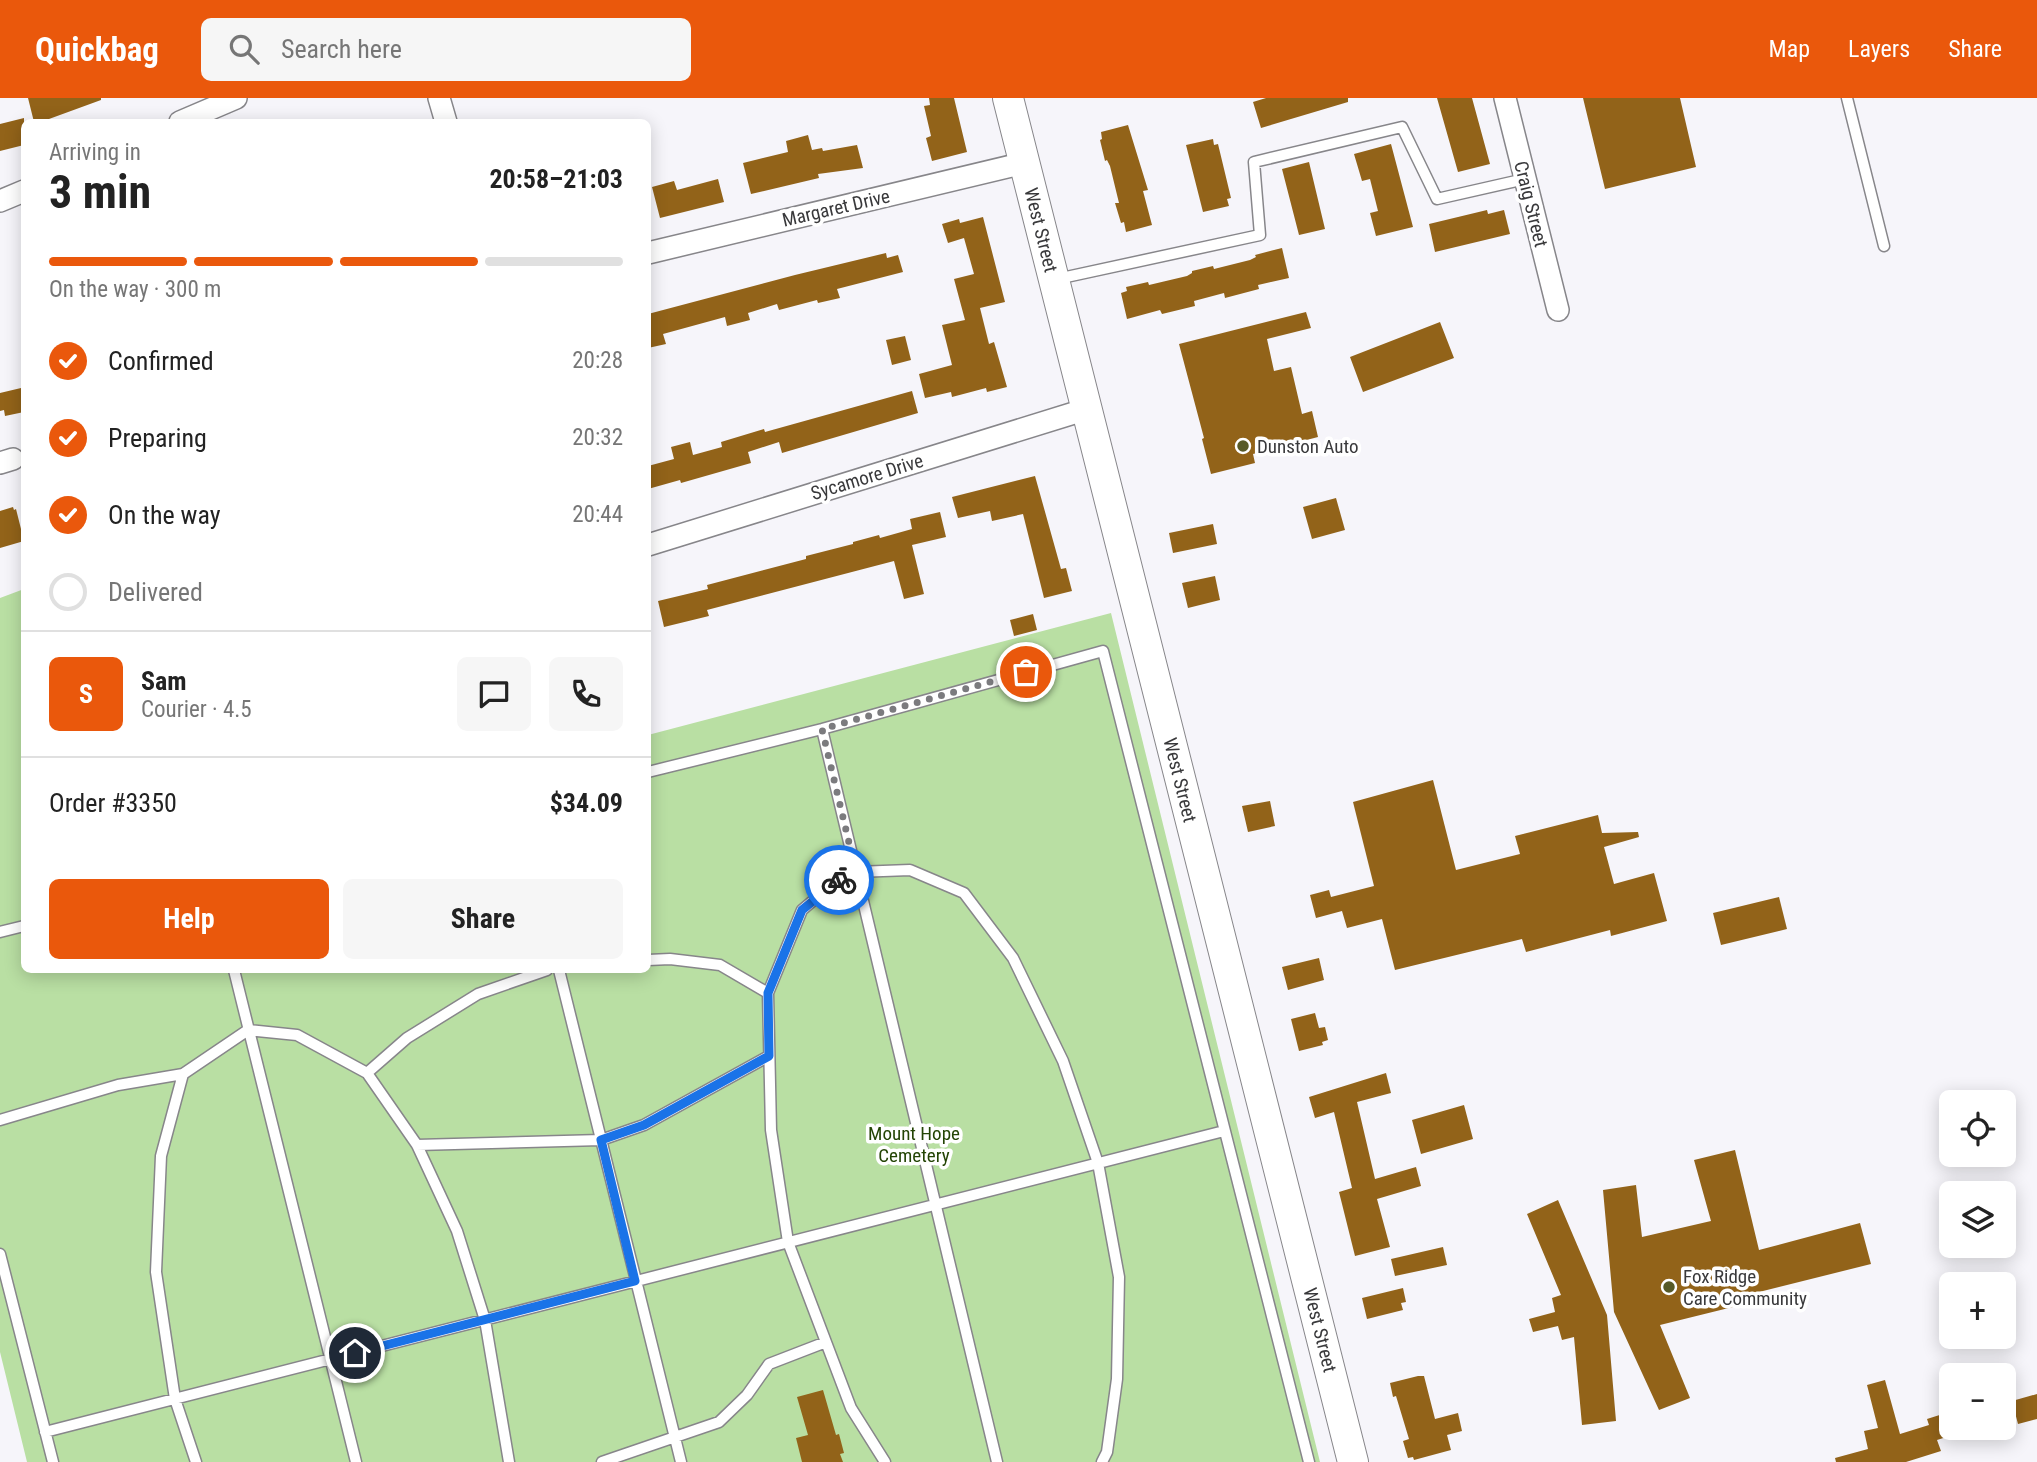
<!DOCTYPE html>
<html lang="en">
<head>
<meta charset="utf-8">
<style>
	:root { --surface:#fff; --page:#f6f6f6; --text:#222; --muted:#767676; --line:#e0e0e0; --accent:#ea580c }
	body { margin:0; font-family:"Roboto Condensed",sans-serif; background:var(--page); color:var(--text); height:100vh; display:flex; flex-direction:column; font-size:26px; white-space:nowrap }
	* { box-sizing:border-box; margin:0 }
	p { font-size:23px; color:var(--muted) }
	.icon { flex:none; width:38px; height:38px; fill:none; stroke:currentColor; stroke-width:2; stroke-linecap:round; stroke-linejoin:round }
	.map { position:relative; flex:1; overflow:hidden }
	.panel { position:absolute; left:21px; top:21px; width:630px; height:854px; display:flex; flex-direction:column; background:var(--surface); border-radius:10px; box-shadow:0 4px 18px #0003 }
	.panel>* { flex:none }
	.controls { position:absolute; left:1939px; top:992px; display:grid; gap:14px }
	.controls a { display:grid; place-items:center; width:77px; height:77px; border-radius:10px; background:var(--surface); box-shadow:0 4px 18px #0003; font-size:35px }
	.pin { position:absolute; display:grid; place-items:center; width:60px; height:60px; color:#fff; margin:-30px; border:4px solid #fff; border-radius:50%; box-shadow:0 2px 7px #0007 }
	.courier { position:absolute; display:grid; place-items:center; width:70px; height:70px; margin:-35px; border:5px solid #1a73e8; border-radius:50%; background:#fff; color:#222; box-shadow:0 2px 9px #0007 }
	.head em { font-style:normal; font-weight:700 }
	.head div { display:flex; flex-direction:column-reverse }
	.head { display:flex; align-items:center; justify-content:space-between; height:119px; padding:0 28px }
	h1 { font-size:46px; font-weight:700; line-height:52px }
	.bar { display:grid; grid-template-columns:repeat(4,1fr); gap:10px 7px; align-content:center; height:84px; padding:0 28px }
	.bar i { height:9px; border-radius:5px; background:var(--line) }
	.bar .active { background:var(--accent) }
	.bar p { grid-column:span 4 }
	.line { display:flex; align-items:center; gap:18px; padding:0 28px; border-top:2px solid var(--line) }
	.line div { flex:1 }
	.round { display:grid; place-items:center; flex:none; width:74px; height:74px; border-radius:10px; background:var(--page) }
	ol { padding:0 28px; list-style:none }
	li { display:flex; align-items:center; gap:21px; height:77px }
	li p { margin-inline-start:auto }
	li .icon { padding:7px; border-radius:50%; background:var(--accent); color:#fff; stroke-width:4 }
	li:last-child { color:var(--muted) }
	li i { width:38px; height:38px; border:4px solid var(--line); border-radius:50% }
	.action { display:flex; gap:14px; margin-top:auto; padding:14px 28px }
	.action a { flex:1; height:80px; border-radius:10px; background:var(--accent); color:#fff; font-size:28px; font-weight:700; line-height:80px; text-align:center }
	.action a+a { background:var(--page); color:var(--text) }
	header { display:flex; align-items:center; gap:42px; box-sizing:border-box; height:98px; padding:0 35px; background:var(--accent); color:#fff }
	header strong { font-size:33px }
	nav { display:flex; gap:38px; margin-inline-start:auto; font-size:24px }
	.search { width:490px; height:63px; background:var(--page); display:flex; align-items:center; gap:18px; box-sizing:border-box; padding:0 24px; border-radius:10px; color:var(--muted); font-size:26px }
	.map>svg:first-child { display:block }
	.green { fill:#b9dfa3 }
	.building { fill:#926319 }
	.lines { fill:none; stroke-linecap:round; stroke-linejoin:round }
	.lane-casing { stroke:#87868a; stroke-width:13 }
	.street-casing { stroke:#87868a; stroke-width:24 }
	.secondary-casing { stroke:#87868a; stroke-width:32 }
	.lane { stroke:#fff; stroke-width:10 }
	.street { stroke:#fff; stroke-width:21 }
	.secondary { stroke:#fff; stroke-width:30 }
	.done { stroke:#7b7b7e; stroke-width:7; stroke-dasharray:0 12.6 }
	.route { stroke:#1a73e8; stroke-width:9 }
	.poi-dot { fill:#575a27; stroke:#fff; stroke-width:2.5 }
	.labels { text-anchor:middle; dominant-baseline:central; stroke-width:7; stroke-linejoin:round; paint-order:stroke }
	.street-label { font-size:19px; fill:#39393b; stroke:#fff }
	.poi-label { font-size:19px; fill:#39393b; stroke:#fff; text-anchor:start }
	.park-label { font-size:19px; fill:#234404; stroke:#fff }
</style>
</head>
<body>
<header>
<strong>Quickbag</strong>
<div class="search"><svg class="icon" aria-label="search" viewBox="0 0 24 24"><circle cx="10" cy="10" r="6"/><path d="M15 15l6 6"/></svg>Search here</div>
<nav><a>Map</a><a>Layers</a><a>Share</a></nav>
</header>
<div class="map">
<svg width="2037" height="1364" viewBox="0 0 2037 1364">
	<rect width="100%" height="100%" fill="#f6f5fa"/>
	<!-- green -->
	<path class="green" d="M 24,491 L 24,872 L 648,872 L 648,637 L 1111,515 L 1320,1364 L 27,1364 L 0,1254 L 0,500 Z"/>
	<!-- building -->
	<path class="building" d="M 28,0 L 101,0 L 101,2 L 49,21 L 50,24 L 34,24 Z
		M 929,0 L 954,0 L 967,54 L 932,63 L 926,40 L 931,38 L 924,8 L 930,7 Z
		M 1266,0 L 1348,0 L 1348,4 L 1261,30 L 1253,4 Z
		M 1437,0 L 1472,0 L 1490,66 L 1458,74 Z
		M 1583,0 L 1680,0 L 1696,69 L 1605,91 Z
		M 24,20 L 24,47 L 0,53 L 0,26 Z
		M 1128,27 L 1148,92 L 1143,93 L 1152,127 L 1126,134 L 1124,124 L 1121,125 L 1115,105 L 1119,105 L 1110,68 L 1107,62 L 1105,63 L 1100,42 L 1102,41 L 1101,34 Z
		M 808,37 L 812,52 L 822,50 L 823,53 L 857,47 L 863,70 L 818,76 L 819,80 L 751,96 L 743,65 L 788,54 L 786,43 Z
		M 1213,41 L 1214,47 L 1218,46 L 1231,100 L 1227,101 L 1229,108 L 1203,114 L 1186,47 Z
		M 1391,46 L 1413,129 L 1376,138 L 1370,115 L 1378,113 L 1370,81 L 1362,83 L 1354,56 Z
		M 1309,64 L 1325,131 L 1299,137 L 1282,71 Z
		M 718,81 L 724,104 L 660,120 L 652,89 L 674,83 L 677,92 Z
		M 1487,112 L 1488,116 L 1504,112 L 1510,136 L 1435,154 L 1429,126 Z
		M 983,119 L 1005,204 L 980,210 L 989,246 L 994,244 L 1007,289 L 987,294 L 986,290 L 952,299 L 951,294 L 925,300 L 919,276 L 952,267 L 942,227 L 965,222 L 954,181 L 974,176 L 964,140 L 948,145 L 942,126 L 959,121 L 960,125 Z
		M 1282,150 L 1289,180 L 1258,187 L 1259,191 L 1225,200 L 1224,195 L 1194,203 L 1195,208 L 1162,216 L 1160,212 L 1127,221 L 1121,195 L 1127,193 L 1126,189 L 1148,184 L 1149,187 L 1187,178 L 1192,175 L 1192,173 L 1213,168 L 1214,171 L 1250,162 L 1256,159 L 1255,157 Z
		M 886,155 L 887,160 L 898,157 L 903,174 L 837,191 L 840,200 L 818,205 L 817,202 L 779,212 L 777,206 L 748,215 L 750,222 L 727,228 L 725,219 L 663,236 L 666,246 L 648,250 L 648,216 L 795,177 Z
		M 1306,214 L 1311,230 L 1267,241 L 1274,273 L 1291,269 L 1302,316 L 1312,313 L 1318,339 L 1253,356 L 1255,365 L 1211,376 L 1202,341 L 1204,340 L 1179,246 Z
		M 1440,224 L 1454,260 L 1363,294 L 1350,259 Z
		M 905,238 L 911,262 L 892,267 L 886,242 Z
		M 21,290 L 24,314 L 5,318 L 4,312 L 0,313 L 0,295 Z
		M 912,293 L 918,315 L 782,355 L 779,344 L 748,354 L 751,365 L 681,385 L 680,382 L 648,391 L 648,368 L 674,361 L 671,349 L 690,344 L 693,357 L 722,349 L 721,344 L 764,331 L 765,334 Z
		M 1035,378 L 1061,471 L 1066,470 L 1072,493 L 1044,500 L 1023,416 L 992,423 L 990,413 L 958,420 L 952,399 Z
		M 1336,400 L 1345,432 L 1312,441 L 1303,409 Z
		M 13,409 L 14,412 L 16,411 L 24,443 L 0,450 L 0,413 Z
		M 940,414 L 946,439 L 912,447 L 924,496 L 904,501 L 894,463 L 707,512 L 709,518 L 664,529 L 658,503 L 708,491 L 707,487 L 806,461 L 806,458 L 853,446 L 853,444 L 879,437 L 880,440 L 912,431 L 910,421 Z
		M 1213,426 L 1217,446 L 1173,455 L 1169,435 Z
		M 1215,478 L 1220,502 L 1188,510 L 1182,485 Z
		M 1033,516 L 1037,532 L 1014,538 L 1010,522 Z
		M 1433,682 L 1456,772 L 1520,756 L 1515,738 L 1598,717 L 1602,735 L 1638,734 L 1639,739 L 1604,749 L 1614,786 L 1654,775 L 1667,823 L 1611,838 L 1610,832 L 1526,854 L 1522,841 L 1395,872 L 1382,821 L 1347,830 L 1342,813 L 1316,820 L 1310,797 L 1329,792 L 1331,799 L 1374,788 L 1353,704 Z
		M 1270,703 L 1275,728 L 1248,734 L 1242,708 Z
		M 1779,799 L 1787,831 L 1721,847 L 1713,815 Z
		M 1319,860 L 1324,882 L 1288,892 L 1282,869 Z
		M 1315,915 L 1319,930 L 1325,929 L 1328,942 L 1322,944 L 1323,947 L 1299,953 L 1291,921 Z
		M 1386,975 L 1391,995 L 1357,1004 L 1375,1081 L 1416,1069 L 1421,1088 L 1377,1101 L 1390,1149 L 1355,1158 L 1339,1094 L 1352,1090 L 1334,1014 L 1315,1020 L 1309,999 Z
		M 1464,1007 L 1473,1041 L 1421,1056 L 1412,1022 Z
		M 1735,1052 L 1759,1152 L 1860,1125 L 1871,1166 L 1759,1194 L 1761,1202 L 1660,1227 L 1690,1300 L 1659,1312 L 1614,1214 L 1603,1092 L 1636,1087 L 1642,1139 L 1711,1123 L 1694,1062 Z
		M 1558,1102 L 1607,1217 L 1616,1323 L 1582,1327 L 1574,1239 L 1562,1242 L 1558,1228 L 1533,1234 L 1529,1221 L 1555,1214 L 1552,1200 L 1561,1197 L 1527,1116 Z
		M 1443,1149 L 1447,1167 L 1395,1178 L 1391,1161 Z
		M 1403,1190 L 1406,1204 L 1401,1205 L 1403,1212 L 1367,1221 L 1362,1200 Z
		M 1418,1278 L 1424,1278 L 1435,1321 L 1458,1315 L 1462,1333 L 1447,1337 L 1451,1352 L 1414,1362 L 1413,1359 L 1408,1360 L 1403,1343 L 1409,1341 L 1396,1298 L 1393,1299 L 1390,1285 Z
		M 1885,1282 L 1900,1336 L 1929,1327 L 1927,1321 L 1949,1314 L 1951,1330 L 1954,1330 L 1956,1336 L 1937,1342 L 1941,1353 L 1906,1364 L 1836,1364 L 1835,1360 L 1868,1351 L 1864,1333 L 1878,1330 L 1867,1287 Z
		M 823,1292 L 836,1337 L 839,1336 L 844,1355 L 840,1356 L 843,1364 L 802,1364 L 796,1340 L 808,1337 L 797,1299 Z
		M 2037,1296 L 2037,1321 L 2018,1326 L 2012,1303 Z"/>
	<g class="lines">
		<!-- lane casing -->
		<g class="lane-casing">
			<path id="lane" d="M 1847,0 L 1884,148
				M 1057,181 L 1260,137 L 1254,64 L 1402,29 L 1437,101 L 1525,81
				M 822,631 L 997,1364
				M 648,674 L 822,631 L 1103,553 L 1309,1364
				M 0,834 L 24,828
				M 648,862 L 670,861 L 720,867 L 768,895
				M 234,872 L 356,1364
				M 559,872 L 681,1364
				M 367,975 L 407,940 L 478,896 L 547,872
				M 0,1022 L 118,987 L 183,976
				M 417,1047 L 601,1042 L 644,1027 L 769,958
				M 0,1156 L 53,1364
				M 45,1334 L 1224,1033
				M 196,1364 L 175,1301 L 156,1174 L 161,1058 L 183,976 L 248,932 L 297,937 L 367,975 L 417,1047 L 457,1133 L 485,1222 L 509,1364
				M 602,1364 L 719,1324 L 747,1297 L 769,1266 L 826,1244
				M 885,1364 L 851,1310 L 788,1144 L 771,1032 L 768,895 L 802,812 L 834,785 L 856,774 L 910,772 L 964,795 L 1013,860 L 1063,963 L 1098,1065 L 1119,1179 L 1117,1281 L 1107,1354 L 1102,1364"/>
		</g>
		<!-- street casing -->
		<g class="street-casing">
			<path id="street" d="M 439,0 L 446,24
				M 1505,0 L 1558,212
				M 180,24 L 236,0
				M 0,103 L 24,93
				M 648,155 L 1024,65
				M 0,365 L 13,361
				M 648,447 L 1087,311"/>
		</g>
		<!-- secondary casing -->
		<g class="secondary-casing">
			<path id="secondary" d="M 1008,0 L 1353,1364"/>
		</g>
		<!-- lane -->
		<use href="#lane" class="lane"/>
		<!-- street -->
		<use href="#street" class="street"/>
		<!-- secondary -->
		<use href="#secondary" class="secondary"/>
	</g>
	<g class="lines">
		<!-- done -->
		<path class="done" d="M 839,782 L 856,774 L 822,631 L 1026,574"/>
		<!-- route -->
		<path class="route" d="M 355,1255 L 635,1183 L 601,1042 L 644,1027 L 769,958 L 768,895 L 802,812 L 839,782"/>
	</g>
	<!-- markers -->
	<g class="poi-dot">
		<circle cx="1243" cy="348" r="7"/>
		<circle cx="1669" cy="1189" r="7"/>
	</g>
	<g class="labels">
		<!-- street labels -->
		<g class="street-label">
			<text transform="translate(1531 106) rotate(76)">Craig Street</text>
			<text transform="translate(836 110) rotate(-13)">Margaret Drive</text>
			<text transform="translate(1041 132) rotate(76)">West Street</text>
			<text transform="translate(867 379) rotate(-17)">Sycamore Drive</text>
			<text transform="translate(1180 682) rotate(76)">West Street</text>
			<text transform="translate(1320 1232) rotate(76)">West Street</text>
		</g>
		<!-- poi labels -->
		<g class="poi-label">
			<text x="1257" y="348">Dunston Auto</text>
			<text x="1683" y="1178">Fox Ridge<tspan x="1683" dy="22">Care Community</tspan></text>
		</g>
		<!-- park labels -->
		<g class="park-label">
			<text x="914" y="1035">Mount Hope<tspan x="914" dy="22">Cemetery</tspan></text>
		</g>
	</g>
</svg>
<div class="controls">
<a><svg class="icon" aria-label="locate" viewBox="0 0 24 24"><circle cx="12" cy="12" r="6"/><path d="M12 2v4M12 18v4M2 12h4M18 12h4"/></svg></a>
<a><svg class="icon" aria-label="layers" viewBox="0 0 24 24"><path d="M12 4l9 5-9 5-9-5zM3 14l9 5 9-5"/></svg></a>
<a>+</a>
<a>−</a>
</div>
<div class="pin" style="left:1026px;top:574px;background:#ea580c"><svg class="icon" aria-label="bag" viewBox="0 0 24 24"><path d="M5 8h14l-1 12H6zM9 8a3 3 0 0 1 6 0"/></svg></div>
<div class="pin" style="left:355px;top:1255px;background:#1f2937"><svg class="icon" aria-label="home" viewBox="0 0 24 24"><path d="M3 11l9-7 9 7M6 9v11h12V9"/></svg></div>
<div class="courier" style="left:839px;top:782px"><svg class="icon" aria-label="bike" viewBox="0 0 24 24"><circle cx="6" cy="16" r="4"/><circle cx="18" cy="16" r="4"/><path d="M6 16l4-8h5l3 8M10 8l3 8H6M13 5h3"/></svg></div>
<section class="panel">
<div class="head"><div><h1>3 min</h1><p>Arriving in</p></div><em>20:58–21:03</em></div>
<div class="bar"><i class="active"></i><i class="active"></i><i class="active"></i><i></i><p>On the way · 300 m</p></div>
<ol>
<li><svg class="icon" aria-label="check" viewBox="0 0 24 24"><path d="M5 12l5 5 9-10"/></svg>Confirmed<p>20:28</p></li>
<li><svg class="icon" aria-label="check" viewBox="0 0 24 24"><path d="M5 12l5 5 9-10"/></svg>Preparing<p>20:32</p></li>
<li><svg class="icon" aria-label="check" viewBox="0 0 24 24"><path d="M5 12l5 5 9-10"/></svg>On the way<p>20:44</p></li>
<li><i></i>Delivered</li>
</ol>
<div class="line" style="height:126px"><b class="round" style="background:var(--accent);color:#fff">S</b><div><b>Sam</b><p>Courier · 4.5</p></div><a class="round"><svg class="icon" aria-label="chat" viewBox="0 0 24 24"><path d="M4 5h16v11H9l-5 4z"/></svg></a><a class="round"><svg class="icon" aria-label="phone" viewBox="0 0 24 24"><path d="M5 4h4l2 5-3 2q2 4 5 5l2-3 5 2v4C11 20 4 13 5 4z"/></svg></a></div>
<div class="line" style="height:91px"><div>Order #3350</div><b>$34.09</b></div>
<div class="action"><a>Help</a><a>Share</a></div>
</section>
</div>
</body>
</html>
